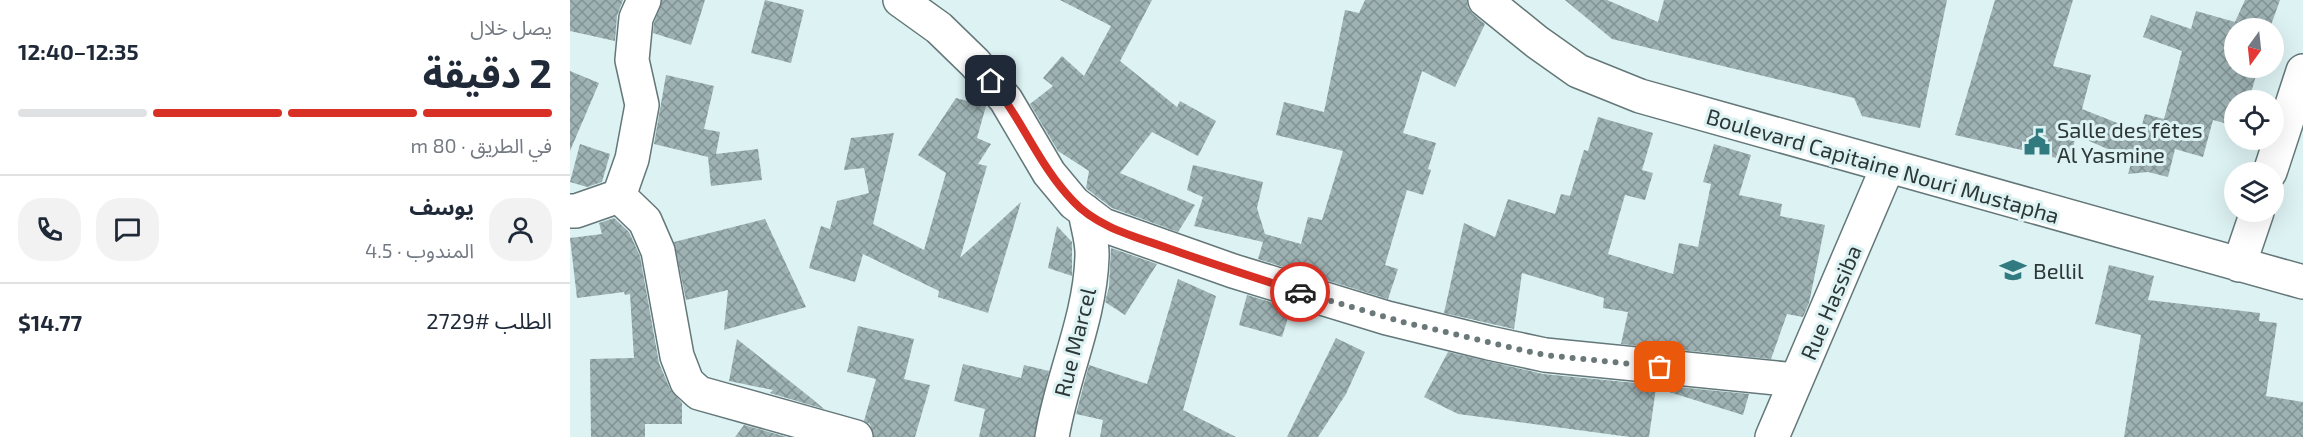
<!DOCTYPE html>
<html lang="ar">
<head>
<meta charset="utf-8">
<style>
	:root { --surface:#fff; --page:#f2f2f3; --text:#1f2937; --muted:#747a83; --line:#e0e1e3; --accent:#d93025 }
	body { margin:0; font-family:"Exo 2","Noto Sans Arabic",sans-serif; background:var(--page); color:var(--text); direction:rtl; height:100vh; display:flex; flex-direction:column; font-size:22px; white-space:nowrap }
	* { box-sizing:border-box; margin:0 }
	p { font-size:20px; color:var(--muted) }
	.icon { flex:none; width:33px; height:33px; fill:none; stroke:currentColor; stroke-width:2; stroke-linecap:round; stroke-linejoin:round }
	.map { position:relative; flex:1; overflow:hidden; direction:ltr }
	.panel { display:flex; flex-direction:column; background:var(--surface); width:570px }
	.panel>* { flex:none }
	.needle { width:39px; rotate:195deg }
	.controls { position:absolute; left:1654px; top:18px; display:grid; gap:12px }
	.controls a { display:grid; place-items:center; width:60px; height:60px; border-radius:50%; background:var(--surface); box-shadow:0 6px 24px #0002; font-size:30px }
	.pin { position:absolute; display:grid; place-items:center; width:51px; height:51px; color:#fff; margin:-26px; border-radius:12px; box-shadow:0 3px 9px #0006 }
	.courier { position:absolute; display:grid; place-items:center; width:60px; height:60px; margin:-30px; border:4px solid #d93025; border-radius:50%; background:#fff; color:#222; box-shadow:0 2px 8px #0007 }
	.overview em { font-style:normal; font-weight:700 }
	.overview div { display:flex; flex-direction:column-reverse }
	.overview { display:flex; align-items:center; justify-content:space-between; height:102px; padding:0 18px }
	h1 { font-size:39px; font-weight:700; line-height:45px }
	.bar { display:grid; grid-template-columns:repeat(4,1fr); gap:9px 6px; align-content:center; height:72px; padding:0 18px }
	.bar i { height:8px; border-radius:4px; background:var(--line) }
	.bar .on { background:var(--accent) }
	.bar p { grid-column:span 4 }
	.line { display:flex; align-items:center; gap:15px; padding:0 18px; border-top:2px solid var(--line) }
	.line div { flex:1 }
	.round { display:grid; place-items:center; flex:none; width:63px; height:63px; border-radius:24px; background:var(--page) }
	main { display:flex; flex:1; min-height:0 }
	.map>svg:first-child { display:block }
	.building { fill:url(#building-cross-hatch) }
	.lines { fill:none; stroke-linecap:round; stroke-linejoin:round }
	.minor-casing { stroke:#647779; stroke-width:36 }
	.minor { stroke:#fff; stroke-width:33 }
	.done { stroke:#6b7879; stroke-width:6; stroke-dasharray:0 10.8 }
	.route { stroke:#d93025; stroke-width:8 }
	.labels { text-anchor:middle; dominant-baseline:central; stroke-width:6; stroke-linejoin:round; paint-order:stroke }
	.poi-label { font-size:22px; fill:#2e3737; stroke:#ddf2f3; text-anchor:start }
	.street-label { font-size:22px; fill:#2e3737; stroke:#ddf2f3 }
</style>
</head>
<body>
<main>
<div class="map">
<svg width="1733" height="437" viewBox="0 0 1733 437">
	<defs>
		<pattern id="building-cross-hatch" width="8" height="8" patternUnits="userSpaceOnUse" patternTransform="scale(1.5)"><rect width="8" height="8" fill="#9eb2b4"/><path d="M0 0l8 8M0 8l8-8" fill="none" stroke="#819293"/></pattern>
	</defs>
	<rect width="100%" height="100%" fill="#ddf2f3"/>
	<!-- building -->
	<path class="building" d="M 0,0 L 53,0 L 47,16 L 45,41 L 0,31 Z
		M 92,0 L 135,0 L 121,45 L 83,33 L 84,23 Z
		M 195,0 L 234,10 L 221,63 L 181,53 Z
		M 490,0 L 582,0 L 550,61 L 607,107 L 610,101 L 646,121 L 628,156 L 582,132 L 550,173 L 625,205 L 608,232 L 542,208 L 517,189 L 516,188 L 519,171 L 488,151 L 460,104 L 483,86 L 473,78 L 492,56 L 514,76 L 541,26 Z
		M 795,0 L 897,0 L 898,7 L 903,14 L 915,24 L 885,87 L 852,71 L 833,133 L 866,143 L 858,169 L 861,170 L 853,195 L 837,190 L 815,265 L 828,269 L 818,299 L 688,259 L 693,242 L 624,226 L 633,197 L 617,190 L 623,165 L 693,182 L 687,208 L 695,234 L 731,244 L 738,217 L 752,220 L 773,151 L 706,135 L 714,102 L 754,112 L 775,10 L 789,13 Z
		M 995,0 L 1037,0 L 1088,22 L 1094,0 L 1377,0 L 1350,128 L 1292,116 L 1284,98 L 1042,39 Z
		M 1425,0 L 1503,0 L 1483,66 L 1521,75 L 1512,109 L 1570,132 L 1575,114 L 1594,119 L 1612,51 L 1573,37 L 1581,15 L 1621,29 L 1626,11 L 1665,22 L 1675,0 L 1710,0 L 1700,28 L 1665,28 L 1665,68 L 1692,68 L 1690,73 L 1687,72 L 1679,100 L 1665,100 L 1665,126 L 1643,120 L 1633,157 L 1605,149 L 1598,177 L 1578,172 L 1558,174 L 1562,160 L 1506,135 L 1500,161 L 1385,135 Z
		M 0,71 L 29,83 L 0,151 Z
		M 96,75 L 144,86 L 134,129 L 150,132 L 146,154 L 188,149 L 192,180 L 141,186 L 138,157 L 84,144 Z
		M 386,98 L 416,106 L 407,138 L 421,144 L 408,164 L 417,166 L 390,258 L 451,202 L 418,313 L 368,297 L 369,291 L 293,254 L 285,282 L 239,268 L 251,226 L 260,229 L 267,201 L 299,193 L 294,168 L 274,170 L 281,138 L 324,133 L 303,224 L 354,250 L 376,173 L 348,155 Z
		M 1028,117 L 1083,133 L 1072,170 L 1083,173 L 1075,200 L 1055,195 L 1038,254 L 1103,274 L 1109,243 L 1128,247 L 1141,184 L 1133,182 L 1144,144 L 1181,155 L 1169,195 L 1212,204 L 1210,216 L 1255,225 L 1239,303 L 1233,317 L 1217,314 L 1201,359 L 1051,344 L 1058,312 L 1033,308 L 1034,298 L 952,273 L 944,329 L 874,313 L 894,223 L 925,237 L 938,199 L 985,214 L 991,194 L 1000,196 L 1014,150 L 1018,151 Z
		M 10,144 L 40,154 L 32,182 L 17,187 L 0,182 Z
		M 44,218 L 59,232 L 70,256 L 89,363 L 100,389 L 112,403 L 112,424 L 75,424 L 75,437 L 21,437 L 20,359 L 64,358 L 60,294 L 55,295 L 54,292 L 7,298 L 0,238 L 32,234 L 29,223 Z
		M 195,219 L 236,307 L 154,330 L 158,290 L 116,300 L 104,242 Z
		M 487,226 L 502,242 L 502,276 L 478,268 Z
		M 541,248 L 587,264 L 555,315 L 535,302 L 539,287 Z
		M 1539,265 L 1584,276 L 1578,300 L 1690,313 L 1689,321 L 1707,323 L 1696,396 L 1733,402 L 1733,437 L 1554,437 L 1571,335 L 1525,324 Z
		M 608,279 L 646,296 L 613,410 L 666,437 L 530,437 L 533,420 L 506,414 L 519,365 L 577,384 Z
		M 677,295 L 721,308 L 712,337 L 669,325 Z
		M 288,326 L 344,339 L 334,379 L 360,385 L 345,437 L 304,437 L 300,424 L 294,421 L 306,379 L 277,372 Z
		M 766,338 L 795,352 L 776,394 L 748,437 L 717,437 Z
		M 167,339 L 241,398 L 254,409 L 200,393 L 203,390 L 159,381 Z
		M 878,352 L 973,374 L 1179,394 L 1173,415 L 1086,388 L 1079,437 L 1060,437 L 888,414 L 854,397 Z
		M 393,364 L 451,378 L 454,365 L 479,371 L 464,437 L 409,437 L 415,409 L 384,401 Z
		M 174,425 L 217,437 L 165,437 Z"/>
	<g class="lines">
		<!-- minor casing -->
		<g class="minor-casing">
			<path id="minor" d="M 330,0 L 369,28 L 405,63 L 436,100 L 479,173 L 504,203 L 533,225 L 663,271 L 817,318 L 919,343 L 975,355 L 1226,380
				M 915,0 L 967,42 L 1008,71 L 1070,96 L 1733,282
				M 1700,172 L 1733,71
				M 49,196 L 75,221 L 88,251 L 107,356 L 117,382 L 129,393 L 286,437
				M 0,211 L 6,211 L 49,196 L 62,159 L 72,105 L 62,60 L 66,18 L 74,0
				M 1669,265 L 1687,212
				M 482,437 C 492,376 520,319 522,257 C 523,242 517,225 515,211
				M 1202,437 L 1318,166"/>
		</g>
		<!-- minor -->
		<use href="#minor" class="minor"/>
	</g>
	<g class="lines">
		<!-- done -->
		<path class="done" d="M 730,292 L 833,322 L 956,351 L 975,355 L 1090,367"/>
		<!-- route -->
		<path class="route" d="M 421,81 C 452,119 469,166 503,201 C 528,228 567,237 600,249 C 643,264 686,278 730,292"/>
	</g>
	<!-- icons -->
	<defs>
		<g id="civic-bare" transform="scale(2.07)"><path d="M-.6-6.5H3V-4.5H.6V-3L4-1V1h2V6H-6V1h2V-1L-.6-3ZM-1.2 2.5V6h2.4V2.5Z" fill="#317a80" stroke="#ddf2f3" stroke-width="2.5" paint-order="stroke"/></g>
		<g id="school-bare" transform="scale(2.07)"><path d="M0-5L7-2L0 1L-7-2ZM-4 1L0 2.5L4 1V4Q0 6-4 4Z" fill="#317a80" stroke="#ddf2f3" stroke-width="2.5" paint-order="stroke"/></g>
	</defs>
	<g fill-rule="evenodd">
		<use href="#civic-bare" x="1467" y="142"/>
		<use href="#school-bare" x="1443" y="270"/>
	</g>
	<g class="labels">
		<!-- poi labels -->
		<g class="poi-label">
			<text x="1487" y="129">Salle des fêtes<tspan x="1487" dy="25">Al Yasmine</tspan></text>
			<text x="1463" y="270">Bellil</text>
		</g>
		<!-- street labels -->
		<g class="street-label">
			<text transform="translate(1313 165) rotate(16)">Boulevard Capitaine Nouri Mustapha</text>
			<text transform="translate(1260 302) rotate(-67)">Rue Hassiba</text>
			<text transform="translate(504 342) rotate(-76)">Rue Marcel</text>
		</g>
	</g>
</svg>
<div class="controls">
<a><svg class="needle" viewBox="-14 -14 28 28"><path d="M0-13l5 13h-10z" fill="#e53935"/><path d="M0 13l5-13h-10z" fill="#747a83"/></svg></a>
<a><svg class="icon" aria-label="locate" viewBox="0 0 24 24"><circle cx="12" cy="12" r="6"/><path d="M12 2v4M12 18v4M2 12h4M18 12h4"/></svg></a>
<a><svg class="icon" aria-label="layers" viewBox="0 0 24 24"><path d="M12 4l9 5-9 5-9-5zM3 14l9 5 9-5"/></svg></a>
</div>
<div class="pin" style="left:1090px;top:367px;background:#ea580c"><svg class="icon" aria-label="bag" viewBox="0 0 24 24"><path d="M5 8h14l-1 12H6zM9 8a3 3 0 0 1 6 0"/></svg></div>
<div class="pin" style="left:421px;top:81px;background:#1f2937"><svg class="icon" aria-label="home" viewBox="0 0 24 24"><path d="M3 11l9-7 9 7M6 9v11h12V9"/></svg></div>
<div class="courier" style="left:730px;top:292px"><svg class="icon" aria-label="car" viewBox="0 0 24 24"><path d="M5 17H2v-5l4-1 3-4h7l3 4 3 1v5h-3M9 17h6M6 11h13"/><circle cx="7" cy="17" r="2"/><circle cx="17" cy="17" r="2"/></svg></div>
</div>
<section class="panel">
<div class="overview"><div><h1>2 دقيقة</h1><p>يصل خلال</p></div><em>12:35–12:40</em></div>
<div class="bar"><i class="on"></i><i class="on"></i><i class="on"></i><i></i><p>في الطريق · 80 m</p></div>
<div class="line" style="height:108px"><a class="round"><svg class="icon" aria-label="person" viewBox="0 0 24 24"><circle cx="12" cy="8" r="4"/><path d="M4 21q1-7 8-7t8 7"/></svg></a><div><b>يوسف</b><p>المندوب · 4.5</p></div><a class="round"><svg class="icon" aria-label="chat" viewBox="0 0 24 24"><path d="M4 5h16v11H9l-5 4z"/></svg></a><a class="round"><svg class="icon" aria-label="phone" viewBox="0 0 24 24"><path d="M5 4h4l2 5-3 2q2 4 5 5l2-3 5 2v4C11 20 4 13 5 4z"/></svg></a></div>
<div class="line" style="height:78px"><div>الطلب #2729</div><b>$14.77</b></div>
</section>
</main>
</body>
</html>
